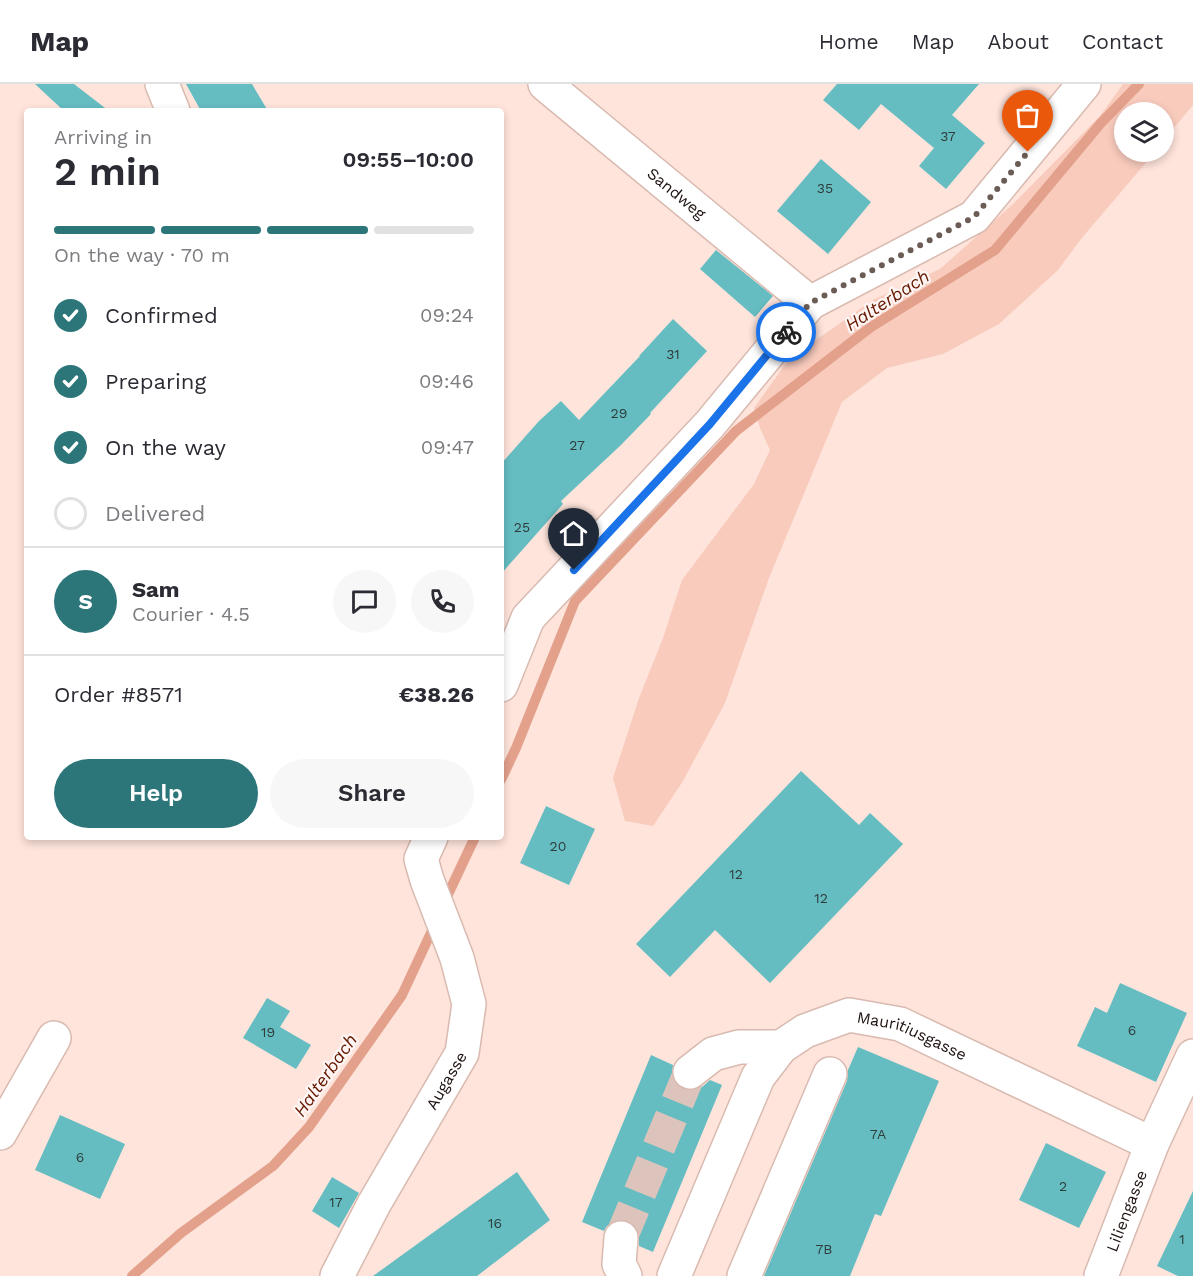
<!DOCTYPE html>
<html lang="en">
<head>
<meta charset="utf-8">
<style>
	:root { --surface:#fff; --page:#f7f7f7; --text:#2b2b33; --muted:#7c7c81; --line:#e1e1e2; --accent:#2c767a }
	body { margin:0; font-family:"Work Sans",sans-serif; background:var(--page); color:var(--text); height:100vh; display:flex; flex-direction:column; font-size:22px; white-space:nowrap }
	* { box-sizing:border-box; margin:0 }
	p { font-size:20px; color:var(--muted) }
	.icon { flex:none; width:33px; height:33px; fill:none; stroke:currentColor; stroke-width:2; stroke-linecap:round; stroke-linejoin:round }
	.map { position:relative; flex:1; overflow:hidden }
	.panel { position:absolute; left:24px; top:24px; width:480px; height:732px; display:flex; flex-direction:column; background:var(--surface); border-radius:6px; box-shadow:0 3px 9px #0003 }
	.panel>* { flex:none }
	.fabs { position:absolute; left:1114px; top:18px; display:grid; gap:12px }
	.fabs a { display:grid; place-items:center; width:60px; height:60px; border-radius:50%; background:var(--surface); box-shadow:0 3px 9px #0003; font-size:30px }
	.pin { position:absolute; display:grid; place-items:center; width:51px; height:51px; color:#fff; margin:-62px -26px; border-radius:50% 50% 50% 0; rotate:-45deg; box-shadow:0 0 6px #0007 }
	.pin .icon { rotate:45deg }
	.courier { position:absolute; display:grid; place-items:center; width:60px; height:60px; margin:-30px; border:4px solid #1a73e8; border-radius:50%; background:#fff; color:#222; box-shadow:0 2px 8px #0007 }
	.head em { font-style:normal; font-weight:600 }
	.head div { display:flex; flex-direction:column-reverse }
	.head { display:flex; align-items:center; justify-content:space-between; height:102px; padding:0 30px }
	h1 { font-size:39px; font-weight:600; line-height:45px }
	.bar { display:grid; grid-template-columns:repeat(4,1fr); gap:9px 6px; align-content:center; height:72px; padding:0 30px }
	.bar i { height:8px; border-radius:4px; background:var(--line) }
	.bar .on { background:var(--accent) }
	.bar p { grid-column:span 4 }
	.line { display:flex; align-items:center; gap:15px; padding:0 30px; border-top:2px solid var(--line) }
	.line div { flex:1 }
	.round { display:grid; place-items:center; flex:none; width:63px; height:63px; border-radius:32px; background:var(--page) }
	ol { padding:0 30px; list-style:none }
	li { display:flex; align-items:center; gap:18px; height:66px }
	li p { margin-inline-start:auto }
	li .icon { padding:6px; border-radius:50%; background:var(--accent); color:#fff; stroke-width:4 }
	li:last-child { color:var(--muted) }
	li i { width:33px; height:33px; border:3px solid var(--line); border-radius:50% }
	.cta { display:flex; gap:12px; margin-top:auto; padding:12px 30px }
	.cta a { flex:1; height:69px; border-radius:36px; background:var(--accent); color:#fff; font-size:24px; font-weight:600; line-height:69px; text-align:center }
	.cta a+a { background:var(--page); color:var(--text) }
	header { display:flex; align-items:center; gap:36px; box-sizing:border-box; height:84px; padding:0 30px; background:var(--surface); border-bottom:2px solid var(--line) }
	header strong { font-size:28px }
	nav { display:flex; gap:33px; margin-inline-start:auto; font-size:21px }
	.map>svg:first-child { display:block }
	.green { fill:#f8cbbd }
	.lines { fill:none; stroke-linecap:round; stroke-linejoin:round }
	.stream { stroke:#e3a18c; stroke-width:10 }
	.building { fill:#65bdc2 }
	.minor-tunnel { stroke:#dcc4bc; stroke-width:33; stroke-dasharray:33 16; stroke-linecap:butt }
	.minor-casing { stroke:#d9bab0; stroke-width:36 }
	.minor { stroke:#fff; stroke-width:33 }
	.done { stroke:#6c5c56; stroke-width:6; stroke-dasharray:0 10.8 }
	.route { stroke:#1a73e8; stroke-width:8 }
	.labels { text-anchor:middle; dominant-baseline:central; stroke-width:4.5; stroke-linejoin:round; paint-order:stroke }
	.number-label { font-size:14px; fill:#2f3d3c }
	.street-label { font-size:16px; fill:#1d120f; stroke:#fdf6f4 }
	.water-label { font-size:18px; font-style:italic; fill:#661900; stroke:#fdf6f4 }
</style>
</head>
<body>
<header>
<strong>Map</strong>
<nav><a>Home</a><a>Map</a><a>About</a><a>Contact</a></nav>
</header>
<div class="map">
<svg width="1193" height="1192" viewBox="0 0 1193 1192">
	<rect width="100%" height="100%" fill="#fee4db"/>
	<!-- green -->
	<path class="green" d="M 1123,0 L 1193,0 L 1193,21 L 1164,56 L 1164,28 L 1125,28 L 1125,68 L 1155,68 L 1081,155 L 1058,186 L 999,240 L 943,270 L 887,284 L 842,318 L 769,494 L 725,619 L 683,697 L 653,742 L 625,737 L 613,694 L 639,614 L 663,554 L 682,496 L 754,400 L 770,366 L 760,344 L 754,324 L 789,275 L 873,216 L 940,185 L 1012,121 L 1100,32 Z"/>
	<g class="lines">
		<!-- stream -->
		<path class="stream" d="M 501,696 L 516,664 L 575,517 L 736,347 L 871,243 L 995,166 L 1101,39 L 1139,0
			M 443,821 L 475,753
			M 132,1192 L 181,1149 L 273,1082 L 309,1043 L 402,911 L 436,838"/>
	</g>
	<!-- building -->
	<path class="building" d="M 35,0 L 74,0 L 109,27 L 64,27 Z
		M 186,0 L 252,0 L 268,27 L 201,27 Z
		M 837,0 L 979,0 L 952,31 L 985,59 L 946,105 L 919,82 L 934,64 L 881,20 L 859,46 L 823,16 Z
		M 821,75 L 871,118 L 828,170 L 777,127 Z
		M 716,166 L 773,212 L 755,233 L 700,185 Z
		M 673,235 L 707,267 L 650,329 L 651,330 L 621,361 L 561,417 L 563,420 L 501,490 L 501,380 L 539,337 L 561,317 L 579,336 L 640,272 L 639,272 Z
		M 801,687 L 859,741 L 870,729 L 903,760 L 770,899 L 715,846 L 670,893 L 636,860 Z
		M 546,722 L 595,745 L 569,801 L 520,779 Z
		M 1120,899 L 1187,929 L 1156,998 L 1077,962 L 1095,923 L 1107,929 Z
		M 267,914 L 290,927 L 280,943 L 311,961 L 296,985 L 243,954 Z
		M 858,963 L 939,997 L 881,1132 L 875,1130 L 850,1192 L 764,1192 L 847,997 L 848,986 Z
		M 651,971 L 673,981 L 672,991 L 675,999 L 682,1005 L 693,1006 L 702,1003 L 710,996 L 722,1001 L 653,1168 L 639,1162 L 638,1146 L 631,1138 L 622,1135 L 613,1137 L 606,1143 L 604,1147 L 582,1138 Z
		M 60,1031 L 125,1060 L 100,1115 L 35,1086 Z
		M 1046,1059 L 1106,1088 L 1079,1144 L 1019,1116 Z
		M 517,1088 L 550,1136 L 477,1192 L 373,1192 Z
		M 332,1093 L 359,1109 L 339,1144 L 312,1127 Z
		M 1193,1107 L 1193,1192 L 1178,1192 L 1157,1182 Z"/>
	<g class="lines">
		<!-- minor-tunnel -->
		<path class="minor-tunnel" d="M 621,1154 L 690,988"/>
		<!-- minor casing -->
		<g class="minor-casing">
			<g id="minor">
				<path d="M 162,0 L 173,27"/>
				<path id="s1" d="M 545,0 L 810,219"/>
				<path d="M 501,601 L 528,534 L 710,340 L 810,219 L 974,133 L 1084,0"/>
				<path d="M 690,988 L 713,970 L 739,963 L 781,963"/>
				<path d="M 0,1049 L 54,954"/>
				<path d="M 621,1154 L 619,1180 L 625,1192"/>
				<path id="s2" d="M 337,1192 L 374,1120 L 462,969 L 469,920 L 457,874 L 427,796 L 421,775 L 431,753"/>
				<path id="s3" d="M 674,1192 L 758,993 L 781,963 L 805,947 L 849,931 L 900,940 L 1152,1060"/>
				<path d="M 744,1192 L 830,990"/>
				<path id="s4" d="M 1101,1192 L 1152,1060 L 1193,972"/>
			</g>
		</g>
		<!-- minor -->
		<use href="#minor" class="minor"/>
	</g>
	<g class="lines">
		<!-- done -->
		<path class="done" d="M 786,248 L 810,219 L 974,133 L 1028,68"/>
		<!-- route -->
		<path class="route" d="M 574,486 L 710,340 L 786,248"/>
	</g>
	<g class="labels">
		<!-- number labels -->
		<g class="number-label">
			<text x="948" y="52">37</text>
			<text x="825" y="104">35</text>
			<text x="673" y="270">31</text>
			<text x="619" y="329">29</text>
			<text x="577" y="361">27</text>
			<text x="522" y="443">25</text>
			<text x="558" y="762">20</text>
			<text x="736" y="790">12</text>
			<text x="821" y="814">12</text>
			<text x="1132" y="946">6</text>
			<text x="268" y="948">19</text>
			<text x="878" y="1050">7A</text>
			<text x="80" y="1073">6</text>
			<text x="1063" y="1102">2</text>
			<text x="336" y="1118">17</text>
			<text x="495" y="1139">16</text>
			<text x="1182" y="1155">1</text>
			<text x="824" y="1165">7B</text>
		</g>
		<!-- street labels -->
		<g class="street-label">
			<text stroke="none"><textPath href="#s1" startOffset="171">Sandweg</textPath></text>
			<text stroke="none"><textPath href="#s3" startOffset="396">Mauritiusgasse</textPath></text>
			<text stroke="none"><textPath href="#s2" startOffset="224">Augasse</textPath></text>
			<text stroke="none"><textPath href="#s4" startOffset="70">Liliengasse</textPath></text>
		</g>
		<!-- water labels -->
		<g class="water-label">
			<text transform="translate(887 216) rotate(-33)">Halterbach</text>
			<text transform="translate(325 991) rotate(-55)">Halterbach</text>
		</g>
	</g>
</svg>
<div class="fabs">
<a><svg class="icon" aria-label="layers" viewBox="0 0 24 24"><path d="M12 4l9 5-9 5-9-5zM3 14l9 5 9-5"/></svg></a>
</div>
<div class="pin" style="left:1028px;top:68px;background:#ea580c"><svg class="icon" aria-label="bag" viewBox="0 0 24 24"><path d="M5 8h14l-1 12H6zM9 8a3 3 0 0 1 6 0"/></svg></div>
<div class="pin" style="left:574px;top:486px;background:#1f2937"><svg class="icon" aria-label="home" viewBox="0 0 24 24"><path d="M3 11l9-7 9 7M6 9v11h12V9"/></svg></div>
<div class="courier" style="left:786px;top:248px"><svg class="icon" aria-label="bike" viewBox="0 0 24 24"><circle cx="6" cy="16" r="4"/><circle cx="18" cy="16" r="4"/><path d="M6 16l4-8h5l3 8M10 8l3 8H6M13 5h3"/></svg></div>
<section class="panel">
<div class="head"><div><h1>2 min</h1><p>Arriving in</p></div><em>09:55–10:00</em></div>
<div class="bar"><i class="on"></i><i class="on"></i><i class="on"></i><i></i><p>On the way · 70 m</p></div>
<ol>
<li><svg class="icon" aria-label="check" viewBox="0 0 24 24"><path d="M5 12l5 5 9-10"/></svg>Confirmed<p>09:24</p></li>
<li><svg class="icon" aria-label="check" viewBox="0 0 24 24"><path d="M5 12l5 5 9-10"/></svg>Preparing<p>09:46</p></li>
<li><svg class="icon" aria-label="check" viewBox="0 0 24 24"><path d="M5 12l5 5 9-10"/></svg>On the way<p>09:47</p></li>
<li><i></i>Delivered</li>
</ol>
<div class="line" style="height:108px"><b class="round" style="background:var(--accent);color:#fff">S</b><div><b>Sam</b><p>Courier · 4.5</p></div><a class="round"><svg class="icon" aria-label="chat" viewBox="0 0 24 24"><path d="M4 5h16v11H9l-5 4z"/></svg></a><a class="round"><svg class="icon" aria-label="phone" viewBox="0 0 24 24"><path d="M5 4h4l2 5-3 2q2 4 5 5l2-3 5 2v4C11 20 4 13 5 4z"/></svg></a></div>
<div class="line" style="height:78px"><div>Order #8571</div><b>€38.26</b></div>
<div class="cta"><a>Help</a><a>Share</a></div>
</section>
</div>
</body>
</html>
